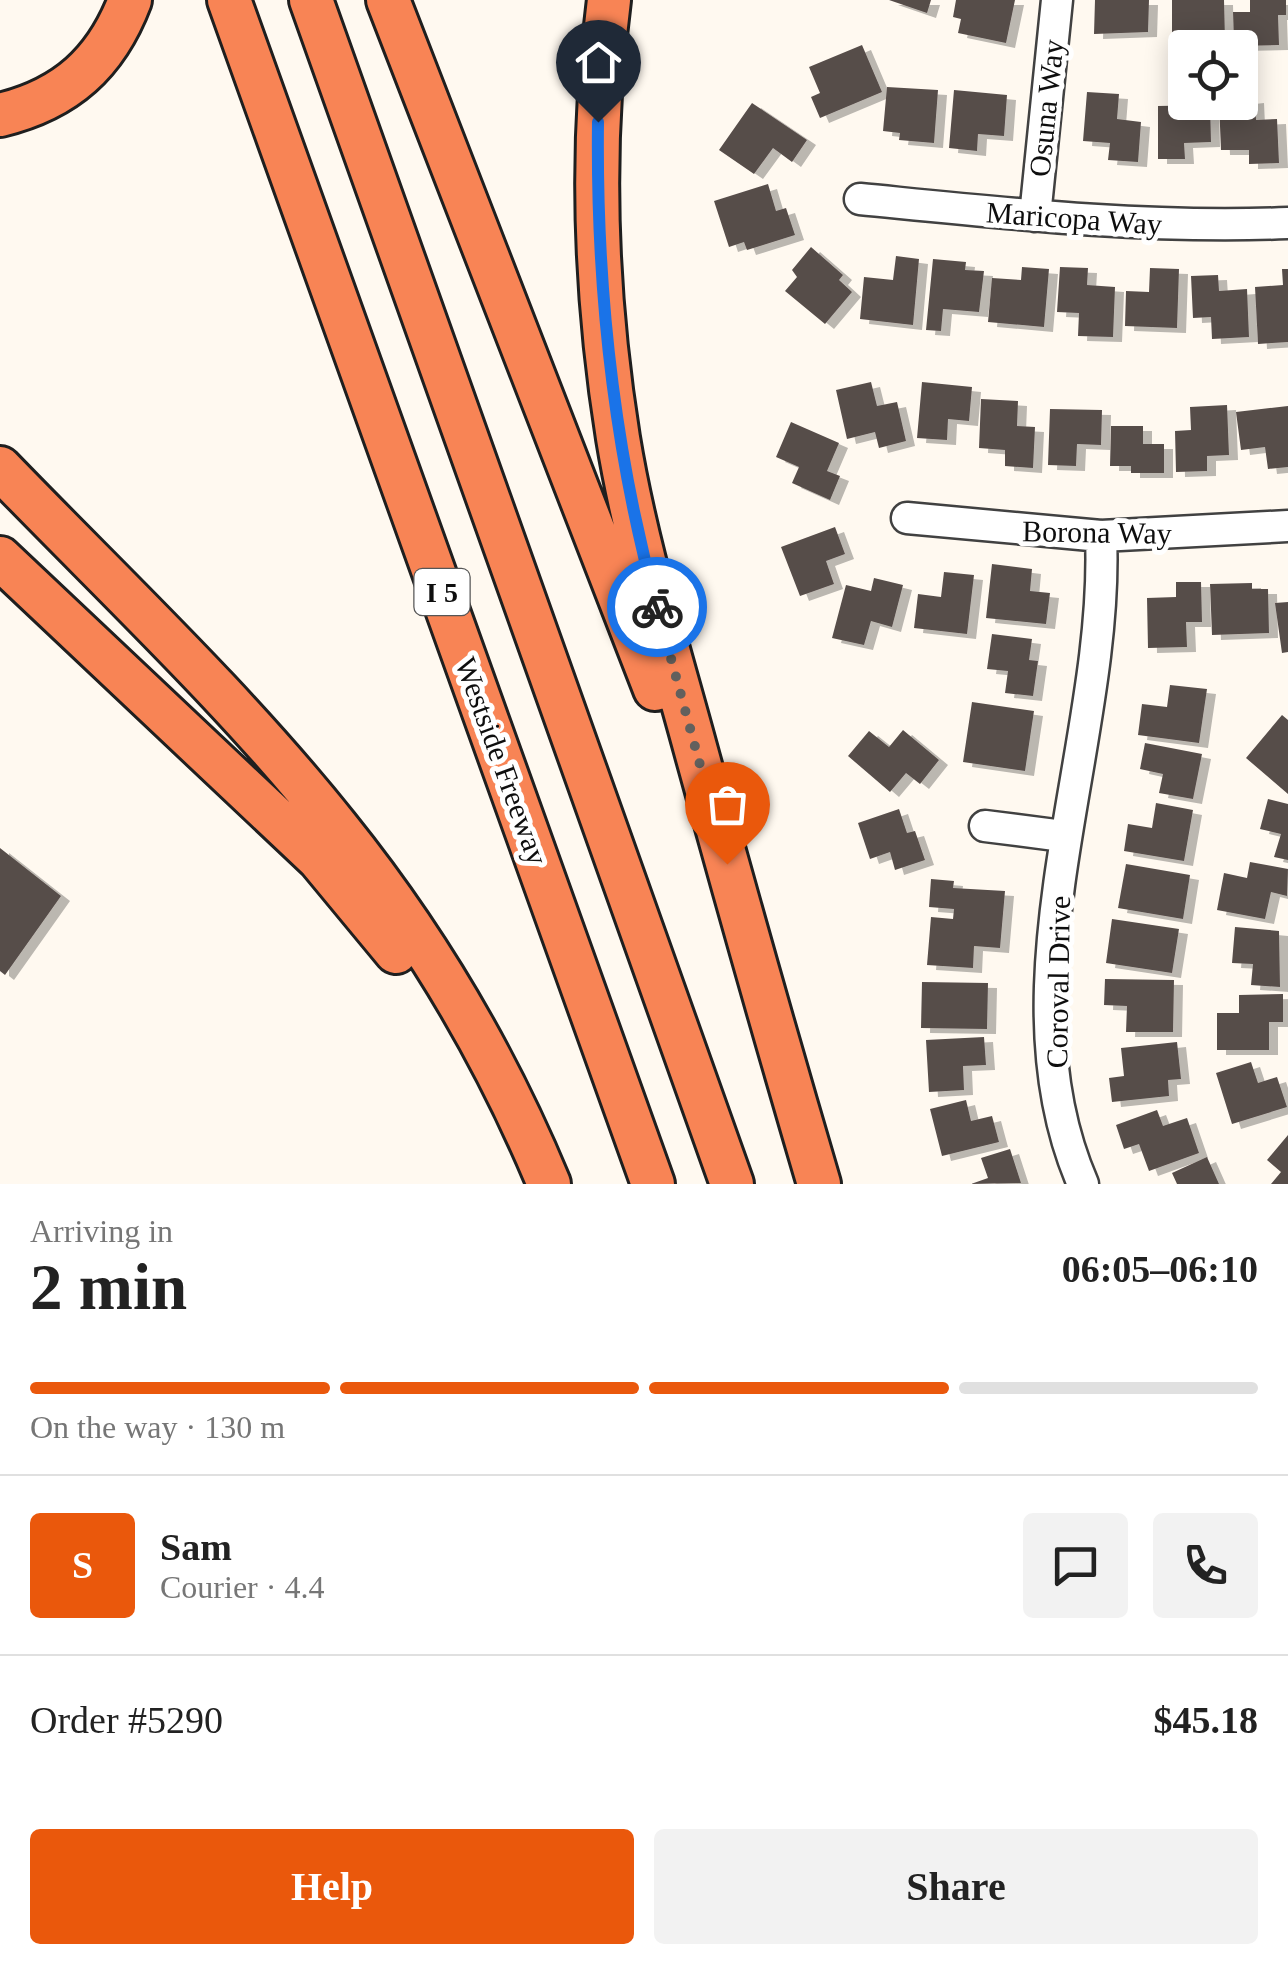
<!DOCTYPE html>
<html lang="en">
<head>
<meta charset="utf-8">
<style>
	:root { --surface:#fff; --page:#f2f2f2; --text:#222; --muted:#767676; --line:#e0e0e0; --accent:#ea580c }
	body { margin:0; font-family:"Times New Roman",serif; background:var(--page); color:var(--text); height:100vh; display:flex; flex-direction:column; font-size:38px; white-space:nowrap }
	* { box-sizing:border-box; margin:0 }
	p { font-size:32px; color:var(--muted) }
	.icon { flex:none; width:55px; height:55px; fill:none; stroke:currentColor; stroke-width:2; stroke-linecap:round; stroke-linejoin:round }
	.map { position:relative; height:1184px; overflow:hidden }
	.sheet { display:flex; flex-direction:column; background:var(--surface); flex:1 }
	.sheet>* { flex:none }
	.tools { position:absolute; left:1168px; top:30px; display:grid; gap:20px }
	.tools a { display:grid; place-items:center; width:90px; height:90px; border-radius:10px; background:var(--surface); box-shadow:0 5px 25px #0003; font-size:50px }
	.pin { position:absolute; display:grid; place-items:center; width:85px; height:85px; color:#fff; margin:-102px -42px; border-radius:50% 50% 50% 0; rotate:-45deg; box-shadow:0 0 10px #0007 }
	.pin .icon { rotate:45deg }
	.courier { position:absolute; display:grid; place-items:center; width:100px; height:100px; margin:-50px; border:8px solid #1a73e8; border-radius:50%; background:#fff; color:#222; box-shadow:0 2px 12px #0007 }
	.headline em { font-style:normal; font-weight:600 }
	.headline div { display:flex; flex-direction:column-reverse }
	.headline { display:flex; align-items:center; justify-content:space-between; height:170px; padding:0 30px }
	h1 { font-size:65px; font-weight:600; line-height:75px }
	.bar { display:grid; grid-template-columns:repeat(4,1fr); gap:15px 10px; align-content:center; height:120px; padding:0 30px }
	.bar i { height:12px; border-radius:8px; background:var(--line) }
	.bar .on { background:var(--accent) }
	.bar p { grid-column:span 4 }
	.line { display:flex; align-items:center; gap:25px; padding:0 30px; border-top:2px solid var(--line) }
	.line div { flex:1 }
	.round { display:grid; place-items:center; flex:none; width:105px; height:105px; border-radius:10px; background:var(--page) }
	.action { display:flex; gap:20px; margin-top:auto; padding:20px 30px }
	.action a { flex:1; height:115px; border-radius:10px; background:var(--accent); color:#fff; font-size:40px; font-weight:600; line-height:115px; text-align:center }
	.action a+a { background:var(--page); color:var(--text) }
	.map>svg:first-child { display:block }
	.building { fill:#574d4a; filter:url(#shadow) }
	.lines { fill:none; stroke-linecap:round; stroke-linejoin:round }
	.minor-casing { stroke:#414141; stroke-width:35 }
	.highway-casing { stroke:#1f1f1f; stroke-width:48 }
	.minor { stroke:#fff; stroke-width:30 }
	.highway { stroke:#f88455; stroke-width:42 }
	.done { stroke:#62605d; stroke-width:10; stroke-dasharray:0 18 }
	.route { stroke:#1a73e8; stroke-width:12 }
	.labels { text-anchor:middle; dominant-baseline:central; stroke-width:10; stroke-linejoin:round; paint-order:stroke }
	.shield { fill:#fff; stroke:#565656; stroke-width:2.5 }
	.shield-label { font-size:28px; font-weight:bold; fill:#0e0e0e }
	.street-label { font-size:30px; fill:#0e0e0e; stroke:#fff }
</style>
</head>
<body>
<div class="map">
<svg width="1288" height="1184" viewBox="0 0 1288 1184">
	<defs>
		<filter id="shadow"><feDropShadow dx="9" dy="5" stdDeviation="0" flood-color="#0004"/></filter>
	</defs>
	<rect width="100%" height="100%" fill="#fff9f0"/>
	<!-- building -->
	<path class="building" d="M 889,0 L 931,0 L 927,13 Z
		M 956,0 L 1015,0 L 1006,43 L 958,33 L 961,19 L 953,17 Z
		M 1095,0 L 1149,0 L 1148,32 L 1094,34 Z
		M 1172,0 L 1224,0 L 1225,40 L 1172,37 Z
		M 1250,0 L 1286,0 L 1286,15 L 1278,15 L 1279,45 L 1234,46 L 1233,12 L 1250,12 Z
		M 862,45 L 882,92 L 820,118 L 811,97 L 820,93 L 809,67 Z
		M 887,87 L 938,90 L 934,143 L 899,140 L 900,133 L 883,131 Z
		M 954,90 L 1007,95 L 1004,136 L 978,134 L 977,151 L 949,148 Z
		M 1087,92 L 1119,94 L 1117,119 L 1141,122 L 1138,162 L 1108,160 L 1110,143 L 1083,141 Z
		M 1255,98 L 1256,120 L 1277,119 L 1279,163 L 1249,164 L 1249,150 L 1221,150 L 1219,102 Z
		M 752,103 L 807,140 L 792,162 L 773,148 L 754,174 L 719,150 Z
		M 1210,105 L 1211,142 L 1184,143 L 1185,159 L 1158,159 L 1158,106 Z
		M 768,184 L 776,211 L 786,208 L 795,235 L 747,250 L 744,242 L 729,247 L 714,201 Z
		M 811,247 L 843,275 L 839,280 L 852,292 L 825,324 L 785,291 L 797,277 L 792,270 Z
		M 896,256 L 919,259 L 913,325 L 860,319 L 864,277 L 893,280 Z
		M 933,259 L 966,262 L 965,270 L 984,271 L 979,312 L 943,309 L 941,331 L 926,330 Z
		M 1022,267 L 1049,269 L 1044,327 L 988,322 L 992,278 L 1021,280 Z
		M 1060,267 L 1088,268 L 1087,285 L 1115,287 L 1113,337 L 1078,336 L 1079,313 L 1057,312 Z
		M 1150,268 L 1179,269 L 1177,328 L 1125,326 L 1126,291 L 1149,292 Z
		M 1282,269 L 1288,269 L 1288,342 L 1258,344 L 1255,287 L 1283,285 Z
		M 1218,275 L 1219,291 L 1247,289 L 1249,337 L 1212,339 L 1211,317 L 1193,318 L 1191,276 Z
		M 871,382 L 877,406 L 897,402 L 906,441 L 879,448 L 875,432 L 847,439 L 836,390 Z
		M 922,382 L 972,387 L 969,421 L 948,419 L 947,440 L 917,438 Z
		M 981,399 L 1018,401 L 1017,426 L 1035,427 L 1033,468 L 1005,466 L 1005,450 L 979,448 Z
		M 1227,405 L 1229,455 L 1207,456 L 1207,471 L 1176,472 L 1175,431 L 1191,430 L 1190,407 Z
		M 1288,406 L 1288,467 L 1268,469 L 1265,447 L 1241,450 L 1236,412 Z
		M 1050,409 L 1102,410 L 1101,445 L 1077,444 L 1076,466 L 1048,465 Z
		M 791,422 L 839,443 L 827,471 L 840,476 L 830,500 L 792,483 L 799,467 L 776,457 Z
		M 1111,426 L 1143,426 L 1143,444 L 1164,444 L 1164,473 L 1131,473 L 1131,466 L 1110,466 Z
		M 835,527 L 845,554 L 826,561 L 834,584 L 800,596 L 781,547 Z
		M 992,564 L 1032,569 L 1030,591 L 1050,593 L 1046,624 L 986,618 Z
		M 944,572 L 974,575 L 967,634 L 914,628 L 918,594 L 941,597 Z
		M 874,578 L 903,585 L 892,627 L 871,621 L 864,645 L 832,638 L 846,585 L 871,591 Z
		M 1176,582 L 1201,582 L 1202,622 L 1186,622 L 1187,647 L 1148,648 L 1147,598 L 1176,597 Z
		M 1252,583 L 1252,589 L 1268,589 L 1269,633 L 1212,635 L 1210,584 Z
		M 1288,602 L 1288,652 L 1282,653 L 1275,603 Z
		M 992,634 L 1032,639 L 1029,660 L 1038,661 L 1033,696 L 1005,693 L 1008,671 L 987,669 Z
		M 1170,685 L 1207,689 L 1199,743 L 1138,735 L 1142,704 L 1167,707 Z
		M 972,702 L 1034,711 L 1025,771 L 963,762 Z
		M 1282,715 L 1288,720 L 1288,794 L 1246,758 Z
		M 903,730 L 939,760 L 920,784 L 906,773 L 890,792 L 848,756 L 869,731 L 889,747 Z
		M 1145,743 L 1202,754 L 1193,799 L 1159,793 L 1163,774 L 1140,769 Z
		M 1268,799 L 1288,804 L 1288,860 L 1274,857 L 1281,834 L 1260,829 Z
		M 1156,803 L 1193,810 L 1184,861 L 1124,851 L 1128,824 L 1152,828 Z
		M 899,809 L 907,833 L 915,831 L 925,860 L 895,870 L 890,852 L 870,859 L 858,823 Z
		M 0,848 L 61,896 L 5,975 L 0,971 Z
		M 1250,862 L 1288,869 L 1287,896 L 1271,892 L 1265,919 L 1217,910 L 1224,873 L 1247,878 Z
		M 1126,864 L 1190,875 L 1183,919 L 1118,908 Z
		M 931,879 L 954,881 L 953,888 L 1005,891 L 1000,948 L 974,946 L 973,968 L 927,965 L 931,917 L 953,919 L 954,909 L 929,907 Z
		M 1112,919 L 1179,929 L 1172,973 L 1106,963 Z
		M 1235,927 L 1279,931 L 1280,987 L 1251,985 L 1253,964 L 1232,963 Z
		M 1105,979 L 1174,980 L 1173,1032 L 1126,1032 L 1127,1006 L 1104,1005 Z
		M 922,982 L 988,983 L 987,1029 L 921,1028 Z
		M 1283,994 L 1283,1022 L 1269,1022 L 1269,1050 L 1217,1050 L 1217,1013 L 1239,1013 L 1239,995 Z
		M 984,1037 L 986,1065 L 963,1066 L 964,1090 L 929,1092 L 926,1040 Z
		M 1177,1042 L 1181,1079 L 1168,1080 L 1169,1096 L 1112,1102 L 1109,1078 L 1124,1076 L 1121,1048 Z
		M 1251,1062 L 1258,1083 L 1277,1077 L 1287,1107 L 1232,1124 L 1216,1073 Z
		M 966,1100 L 971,1121 L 992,1116 L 999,1142 L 942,1156 L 930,1109 Z
		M 1157,1110 L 1163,1126 L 1187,1118 L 1199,1153 L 1149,1171 L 1139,1144 L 1124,1149 L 1116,1125 Z
		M 1288,1135 L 1288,1184 L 1271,1184 L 1281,1172 L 1267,1160 Z
		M 1010,1149 L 1021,1183 L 971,1184 L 988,1178 L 981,1158 Z
		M 1207,1157 L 1219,1184 L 1177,1184 L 1172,1173 Z"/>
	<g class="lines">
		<!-- minor casing -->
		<g class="minor-casing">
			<path id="minor" d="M 860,199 C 1003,213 1144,229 1288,223
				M 1035,216 L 1057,0
				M 907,518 L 1101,536 L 1288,526
				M 985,826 L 1063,836
				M 1083,1184 C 995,983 1110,742 1101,536"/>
		</g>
		<!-- highway casing -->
		<g class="highway-casing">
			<path id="highway" d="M 229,0 L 653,1184
				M 311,0 L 732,1184
				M 388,0 L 655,689
				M 609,0 C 590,145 595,294 618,438 C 635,542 667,644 695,747 C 735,893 776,1038 819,1184
				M 0,115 C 66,99 106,63 130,0
				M 0,468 C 113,585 235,699 337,827 C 424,935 496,1056 549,1184
				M 0,558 L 319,859 L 396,952"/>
		</g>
		<!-- minor -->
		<use href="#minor" class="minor"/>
		<!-- highway -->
		<use href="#highway" class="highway"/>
	</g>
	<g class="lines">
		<!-- done -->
		<path class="done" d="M 657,607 L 727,864"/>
		<!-- route -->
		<path class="route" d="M 598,122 C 596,287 613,447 657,607"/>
	</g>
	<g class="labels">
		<!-- shield labels -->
		<rect class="shield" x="414.5" y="569" width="55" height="46" rx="8"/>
		<g class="shield-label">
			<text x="442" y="592">I 5</text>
		</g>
		<!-- street labels -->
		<g class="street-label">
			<text transform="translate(1046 108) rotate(-84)">Osuna Way</text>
			<text transform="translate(1074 218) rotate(4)">Maricopa Way</text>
			<text transform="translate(1097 532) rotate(1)">Borona Way</text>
			<text transform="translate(502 761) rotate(70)">Westside Freeway</text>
			<text transform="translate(1058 982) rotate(-89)">Coroval Drive</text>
		</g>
	</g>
</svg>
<div class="tools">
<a><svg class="icon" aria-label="locate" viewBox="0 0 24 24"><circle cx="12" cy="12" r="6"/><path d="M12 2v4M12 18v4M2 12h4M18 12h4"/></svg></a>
</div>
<div class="pin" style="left:727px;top:864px;background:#ea580c"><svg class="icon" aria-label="bag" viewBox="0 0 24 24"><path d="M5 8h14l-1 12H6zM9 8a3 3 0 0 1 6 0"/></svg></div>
<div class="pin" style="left:598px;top:122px;background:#1f2937"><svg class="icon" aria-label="home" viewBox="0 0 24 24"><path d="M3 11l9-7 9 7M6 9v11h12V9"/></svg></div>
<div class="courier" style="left:657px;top:607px"><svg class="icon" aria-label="bike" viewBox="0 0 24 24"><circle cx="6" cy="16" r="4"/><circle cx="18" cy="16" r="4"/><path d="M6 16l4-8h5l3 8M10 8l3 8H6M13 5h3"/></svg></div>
</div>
<section class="sheet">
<div class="headline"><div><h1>2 min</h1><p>Arriving in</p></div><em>06:05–06:10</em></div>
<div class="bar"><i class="on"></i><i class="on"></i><i class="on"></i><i></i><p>On the way · 130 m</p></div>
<div class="line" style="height:180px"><b class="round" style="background:var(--accent);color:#fff">S</b><div><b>Sam</b><p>Courier · 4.4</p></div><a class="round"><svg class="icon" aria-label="chat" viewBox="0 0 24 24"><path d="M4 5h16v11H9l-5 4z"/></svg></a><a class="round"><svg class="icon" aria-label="phone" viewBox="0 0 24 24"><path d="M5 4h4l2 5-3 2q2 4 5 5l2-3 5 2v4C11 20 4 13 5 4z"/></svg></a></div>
<div class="line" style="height:130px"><div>Order #5290</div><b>$45.18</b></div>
<div class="action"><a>Help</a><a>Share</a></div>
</section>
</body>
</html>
